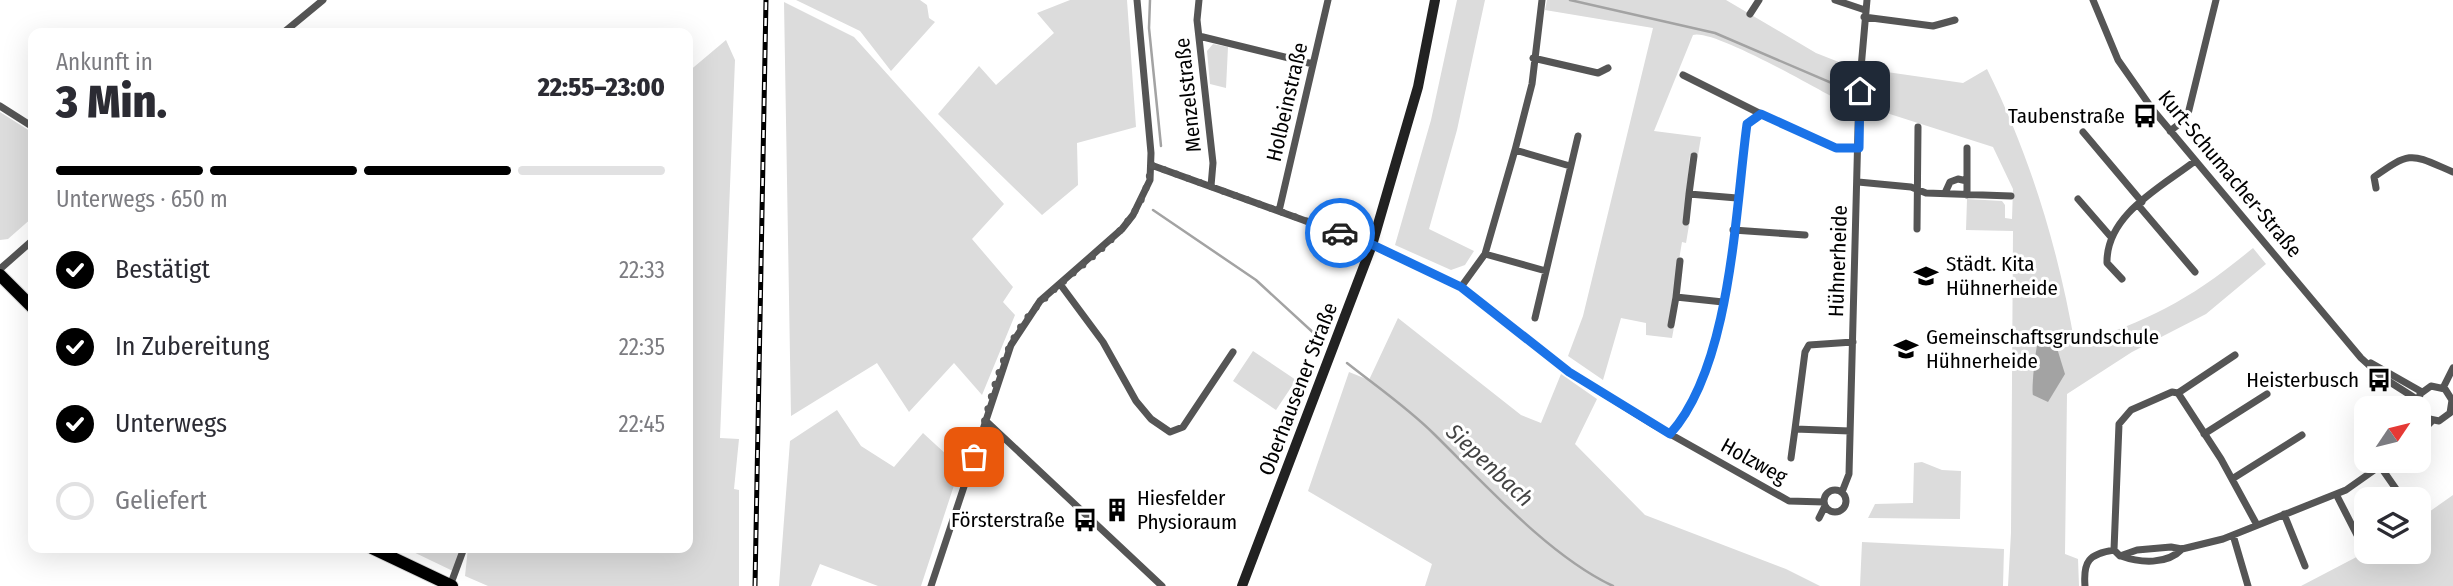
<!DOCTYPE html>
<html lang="de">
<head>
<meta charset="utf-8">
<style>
	:root { --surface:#fff; --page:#f2f2f3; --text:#2b2b33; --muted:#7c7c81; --line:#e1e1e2; --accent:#000 }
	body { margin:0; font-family:"Fira Sans Condensed",sans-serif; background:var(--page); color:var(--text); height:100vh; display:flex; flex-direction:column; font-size:26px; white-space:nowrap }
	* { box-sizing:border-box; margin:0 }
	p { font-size:23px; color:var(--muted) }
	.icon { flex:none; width:38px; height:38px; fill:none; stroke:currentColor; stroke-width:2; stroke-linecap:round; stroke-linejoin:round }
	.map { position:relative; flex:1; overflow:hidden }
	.drawer { position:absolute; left:28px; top:28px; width:665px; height:525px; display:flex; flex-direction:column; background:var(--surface); border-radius:14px; box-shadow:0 7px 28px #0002 }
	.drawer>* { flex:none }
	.needle { width:46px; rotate:55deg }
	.controls { position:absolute; left:2354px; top:396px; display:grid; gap:14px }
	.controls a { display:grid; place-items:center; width:77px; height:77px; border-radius:14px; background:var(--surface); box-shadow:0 7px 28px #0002; font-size:35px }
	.pin { position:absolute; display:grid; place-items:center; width:60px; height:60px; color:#fff; margin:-30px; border-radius:14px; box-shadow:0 4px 10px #0006 }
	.courier { position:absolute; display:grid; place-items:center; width:70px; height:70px; margin:-35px; border:5px solid #1a73e8; border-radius:50%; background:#fff; color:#222; box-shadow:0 2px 9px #0007 }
	.head em { font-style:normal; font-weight:800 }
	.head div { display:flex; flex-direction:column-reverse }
	.head { display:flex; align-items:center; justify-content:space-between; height:119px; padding:0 28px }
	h1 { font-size:46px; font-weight:800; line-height:52px }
	.bar { display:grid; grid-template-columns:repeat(4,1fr); gap:10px 7px; align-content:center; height:84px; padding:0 28px }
	.bar i { height:9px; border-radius:5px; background:var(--line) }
	.bar .on { background:var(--accent) }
	.bar p { grid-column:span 4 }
	ol { padding:0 28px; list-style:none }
	li { display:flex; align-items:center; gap:21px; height:77px }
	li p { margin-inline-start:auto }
	li .icon { padding:7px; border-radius:50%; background:var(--accent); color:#fff; stroke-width:4 }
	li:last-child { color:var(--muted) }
	li i { width:38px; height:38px; border:4px solid var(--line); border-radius:50% }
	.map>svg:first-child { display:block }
	.green { fill:#dcdcdc }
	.water { fill:#a3a3a3 }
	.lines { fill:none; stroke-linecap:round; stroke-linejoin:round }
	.stream { stroke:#a3a3a3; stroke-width:2.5 }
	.primary-casing { stroke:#dbdbdb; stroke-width:14 }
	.street { stroke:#555; stroke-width:7 }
	.secondary { stroke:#222; stroke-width:10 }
	.primary { stroke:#000; stroke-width:12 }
	.rail-casing { stroke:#000; stroke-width:5 }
	.rail { stroke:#fff; stroke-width:2.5; stroke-dasharray:8; stroke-linecap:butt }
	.done { stroke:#595959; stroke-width:7; stroke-dasharray:0 12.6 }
	.route { stroke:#1a73e8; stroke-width:9 }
	.labels { text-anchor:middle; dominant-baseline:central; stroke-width:6; stroke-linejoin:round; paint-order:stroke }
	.street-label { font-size:21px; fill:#000; stroke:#fff }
	.poi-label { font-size:21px; fill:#000; stroke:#fff; text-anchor:end }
	.water-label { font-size:23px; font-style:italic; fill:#444; stroke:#fff }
</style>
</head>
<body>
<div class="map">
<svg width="2453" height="586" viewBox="0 0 2453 586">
	<rect width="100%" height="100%" fill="#fff"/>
	<!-- green -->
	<path class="green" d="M 796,0 L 920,0 L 927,5 L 929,18 L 935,22 L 891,71 L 860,31 Z
		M 1070,0 L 1127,0 L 1136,127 L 1077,143 L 1078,185 L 1042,215 L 938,114 L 979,66 L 996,85 L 1054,33 L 1037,13 Z
		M 1457,0 L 1485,0 L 1457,130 L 1429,229 L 1474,251 L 1465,265 L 1451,270 L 1395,245 L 1431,120 Z
		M 1547,0 L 1726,0 L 1816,53 L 1854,68 L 1853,108 C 1827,95 1714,28 1693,35 L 1654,131 L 1701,137 L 1698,155 L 1690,155 L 1684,224 L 1689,225 L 1686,243 L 1682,242 L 1668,326 L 1674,327 L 1672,338 L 1646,335 L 1646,323 L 1621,318 L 1603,380 L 1568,356 L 1583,316 L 1653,28 L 1545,10 Z
		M 784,2 L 854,37 L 1004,204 L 972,239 L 1013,287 L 1003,302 L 1015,315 L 982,395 L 954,363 L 909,412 L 877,363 L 791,416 Z
		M 726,40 L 735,60 L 720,438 L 739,439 L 734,489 L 739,490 L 739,586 L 488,586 L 465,576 L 468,548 L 688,548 L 688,72 Z
		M 1213,44 L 1228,47 L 1226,88 L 1210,84 L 1207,51 Z
		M 1987,69 C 2031,158 2058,248 2075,345 C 2152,319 2190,300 2253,248 L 2266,264 L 2206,314 L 2132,352 L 2067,394 L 2065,554 L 2078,559 L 2079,586 L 2008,586 L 2011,533 L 2013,231 L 1966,230 L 1967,199 L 2002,201 L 2005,205 L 2005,218 L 2012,219 L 2013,189 L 1993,147 L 1871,108 L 1873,70 L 1963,83 Z
		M 0,112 L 33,133 L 33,217 L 8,239 L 0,240 Z
		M 1398,318 L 1521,415 L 1541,423 L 1561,374 L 1597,399 L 1575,444 L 1645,515 L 1786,569 L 1820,586 L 1425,586 L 1432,564 L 1308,491 L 1349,372 L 1369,380 Z
		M 1253,351 L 1296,380 L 1276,410 L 1233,381 Z
		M 837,410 L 861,446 L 894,467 L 923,433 L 960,467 L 921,586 L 878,586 L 820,564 L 811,586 L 779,586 L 790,441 Z
		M 1922,462 L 1942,470 L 1961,471 L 1960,519 L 1868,518 L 1875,504 L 1913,503 L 1914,463 Z
		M 2453,495 L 2453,586 L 2301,586 L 2368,551 L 2418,551 L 2419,519 Z
		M 1862,542 L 2004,549 L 2003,586 L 1860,586 Z
		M 405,548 L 460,548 L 455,572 Z"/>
	<!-- water -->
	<path class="water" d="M 2049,337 L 2056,345 L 2065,374 L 2048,402 L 2033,395 C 2031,389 2036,343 2039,338 Z"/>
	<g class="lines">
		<!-- stream -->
		<path class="stream" d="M 1150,0 L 1149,28 L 1161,146
			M 1570,0 L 1715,33 L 1848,90
			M 1153,210 L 1256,280 L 1318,337
			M 1347,363 C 1376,386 1408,408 1434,434 C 1485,484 1549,556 1613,586"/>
		<!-- primary casing -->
		<g class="primary-casing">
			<path id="primary" d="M 0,275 L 33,308
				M 372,548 L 452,586"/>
		</g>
		<!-- street -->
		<path class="street" d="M 1199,0 L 1197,20 L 1213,163 L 1211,186
			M 1835,0 L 1865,10
			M 2093,0 L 2118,60 L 2153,110 L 2361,358 L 2382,377 L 2418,400
			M 1750,14 L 1759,0
			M 1864,17 L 1933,26 L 1955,20
			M 283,33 L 323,0
			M 1199,36 L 1313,64
			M 1533,58 L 1598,73 L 1608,68
			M 1683,75 L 1761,114
			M 0,106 L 33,127
			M 2170,131 L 2187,118 L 2216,0
			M 2083,132 L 2142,202
			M 1515,150 L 1570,166
			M 1694,156 L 1689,194 L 1737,198
			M 1151,165 L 1372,245 L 1461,287 L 1569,372 L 1654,425 L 1789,501 L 1824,502
			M 1967,181 L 1967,148
			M 1858,182 L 1911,187 L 1926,193 L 2011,196
			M 2376,188 L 2374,177 C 2412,150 2411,154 2453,172
			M 1945,193 L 1950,182 L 1958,179 L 1967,181 L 1967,195
			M 2078,199 L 2111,237
			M 2138,205 L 2195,272
			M 1279,211 L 1328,0
			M 1686,222 L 1689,194
			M 1917,229 L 1918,127
			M 1733,230 L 1805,235
			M 1485,254 L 1546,271
			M 1680,261 L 1676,297 L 1723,302
			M 0,269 L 33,240
			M 2122,279 L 2107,263 C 2106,215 2160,188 2195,161
			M 1060,284 L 1103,342 L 1136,401 L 1151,419 L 1170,432 L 1183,427 L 1233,352
			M 1461,287 L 1485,254 L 1515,150 L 1532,84 L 1542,0
			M 1535,318 L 1578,136
			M 1671,325 L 1676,297
			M 2371,363 L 2422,392
			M 2443,388 L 2453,368
			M 2178,393 L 2235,355
			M 2418,408 L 2420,394 L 2431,386 L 2445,389 L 2452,400 L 2450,413 L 2439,421 L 2425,418 L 2418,408
			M 986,421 L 1162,586
			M 1850,431 L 1795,429 L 1805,352 L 1809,345 L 1853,342
			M 1670,434 C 1731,366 1735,213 1747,124 L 1761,114 L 1836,148 L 1859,148
			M 2204,434 L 2267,394
			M 2418,435 L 2432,421
			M 1791,458 L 1795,429
			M 2380,466 L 2403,499
			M 2232,479 L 2302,435
			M1824 501a11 11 0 1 1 22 0a11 11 0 1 1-22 0Z
			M 1842,492 L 1849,474 L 1859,91 L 1867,0
			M 2336,494 L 2359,539
			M 2284,514 L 2305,566
			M 1819,518 L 1825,506
			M 2233,535 L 2248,586
			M 2114,550 L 2119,424 L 2131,410 L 2172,392 L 2178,393 L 2221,459 L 2257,525
			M 2121,556 C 2140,563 2167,565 2182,549
			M 450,586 L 464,548
			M 931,586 L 1011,345 L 1040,301 L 1122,229 L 1133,215 L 1150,180 L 1151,153 L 1137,0
			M 2085,586 C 2083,561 2089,554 2114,550 L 2120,556 L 2137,550 L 2171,547 L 2182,549 L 2223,539 L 2346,490 L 2380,466 L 2395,460"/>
		<!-- secondary -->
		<path class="secondary" d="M 1242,586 L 1372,245 L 1418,87 L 1435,0"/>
		<!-- primary -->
		<use href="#primary" class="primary"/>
		<!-- rail casing -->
		<g class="rail-casing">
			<path id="rail" d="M 755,586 L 766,0"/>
		</g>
		<!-- rail -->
		<use href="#rail" class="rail"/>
	</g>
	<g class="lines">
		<!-- done -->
		<path class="done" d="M 974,457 C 988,414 997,359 1024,322 C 1063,268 1144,238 1151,165 L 1340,233"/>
		<!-- route -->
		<path class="route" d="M 1340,233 L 1373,245 L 1461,287 L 1569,372 L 1670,434 C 1731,366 1735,213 1747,124 L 1761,114 L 1836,148 L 1859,148 L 1860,91"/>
	</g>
	<!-- icons -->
	<defs>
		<g id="bus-bare" transform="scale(1.89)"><path d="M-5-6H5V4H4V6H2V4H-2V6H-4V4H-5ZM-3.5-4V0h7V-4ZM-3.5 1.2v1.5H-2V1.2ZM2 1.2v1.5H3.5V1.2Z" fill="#000" stroke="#fff" stroke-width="2.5" paint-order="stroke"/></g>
		<g id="school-bare" transform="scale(1.89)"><path d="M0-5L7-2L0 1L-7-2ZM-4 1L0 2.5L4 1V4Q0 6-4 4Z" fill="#000" stroke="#fff" stroke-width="2.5" paint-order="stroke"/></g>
		<g id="building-bare" transform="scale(1.89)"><path d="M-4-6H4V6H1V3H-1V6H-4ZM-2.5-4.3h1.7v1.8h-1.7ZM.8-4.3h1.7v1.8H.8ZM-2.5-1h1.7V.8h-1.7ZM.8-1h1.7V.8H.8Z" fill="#000" stroke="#fff" stroke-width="2.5" paint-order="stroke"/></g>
	</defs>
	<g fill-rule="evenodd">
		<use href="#bus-bare" x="2145" y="116"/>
		<use href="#school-bare" x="1926" y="276"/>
		<use href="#school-bare" x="1906" y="349"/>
		<use href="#bus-bare" x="2379" y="380"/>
		<use href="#building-bare" x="1117" y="510"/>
		<use href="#bus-bare" x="1085" y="520"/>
	</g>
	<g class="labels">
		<!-- street labels -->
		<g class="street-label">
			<text transform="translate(1188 95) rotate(-96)">Menzelstraße</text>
			<text transform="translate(1287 102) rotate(-77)">Holbeinstraße</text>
			<text transform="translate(2230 174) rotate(50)">Kurt-Schumacher-Straße</text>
			<text transform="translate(1838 261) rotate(-88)">Hühnerheide</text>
			<text transform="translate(1298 389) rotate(-69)">Oberhausener Straße</text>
			<text transform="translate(1754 461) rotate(29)">Holzweg</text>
		</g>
		<!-- poi labels -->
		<g class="poi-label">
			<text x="2125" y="116">Taubenstraße</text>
			<text x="1946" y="264" text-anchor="start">Städt. Kita<tspan x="1946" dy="24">Hühnerheide</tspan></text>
			<text x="1926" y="337" text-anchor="start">Gemeinschaftsgrundschule<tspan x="1926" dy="24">Hühnerheide</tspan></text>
			<text x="2359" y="380">Heisterbusch</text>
			<text x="1137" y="498" text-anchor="start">Hiesfelder<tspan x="1137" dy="24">Physioraum</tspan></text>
			<text x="1065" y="520">Försterstraße</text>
		</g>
		<!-- water labels -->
		<g class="water-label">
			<text transform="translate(1490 465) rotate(43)">Siepenbach</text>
		</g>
	</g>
</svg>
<div class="controls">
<a><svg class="needle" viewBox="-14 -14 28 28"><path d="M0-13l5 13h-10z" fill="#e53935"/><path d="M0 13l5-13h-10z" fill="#7c7c81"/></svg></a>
<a><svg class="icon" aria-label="layers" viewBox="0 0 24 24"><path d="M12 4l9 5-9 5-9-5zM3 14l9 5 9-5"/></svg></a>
</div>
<div class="pin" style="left:974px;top:457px;background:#ea580c"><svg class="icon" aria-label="bag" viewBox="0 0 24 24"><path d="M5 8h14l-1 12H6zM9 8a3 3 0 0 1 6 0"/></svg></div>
<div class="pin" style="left:1860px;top:91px;background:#1f2937"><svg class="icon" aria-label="home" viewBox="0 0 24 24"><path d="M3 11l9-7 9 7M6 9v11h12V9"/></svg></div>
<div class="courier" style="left:1340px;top:233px"><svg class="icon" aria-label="car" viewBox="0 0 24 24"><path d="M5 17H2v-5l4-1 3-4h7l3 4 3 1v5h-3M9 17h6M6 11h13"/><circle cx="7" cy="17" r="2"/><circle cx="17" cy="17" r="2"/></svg></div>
<section class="drawer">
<div class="head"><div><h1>3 Min.</h1><p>Ankunft in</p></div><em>22:55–23:00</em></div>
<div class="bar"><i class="on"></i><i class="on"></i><i class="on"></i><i></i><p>Unterwegs · 650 m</p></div>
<ol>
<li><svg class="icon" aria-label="check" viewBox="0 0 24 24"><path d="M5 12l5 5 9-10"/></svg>Bestätigt<p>22:33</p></li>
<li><svg class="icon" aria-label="check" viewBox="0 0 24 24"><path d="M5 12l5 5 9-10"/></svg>In Zubereitung<p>22:35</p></li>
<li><svg class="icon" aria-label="check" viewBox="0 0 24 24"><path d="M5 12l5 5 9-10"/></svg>Unterwegs<p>22:45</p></li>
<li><i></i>Geliefert</li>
</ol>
</section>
</div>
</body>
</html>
